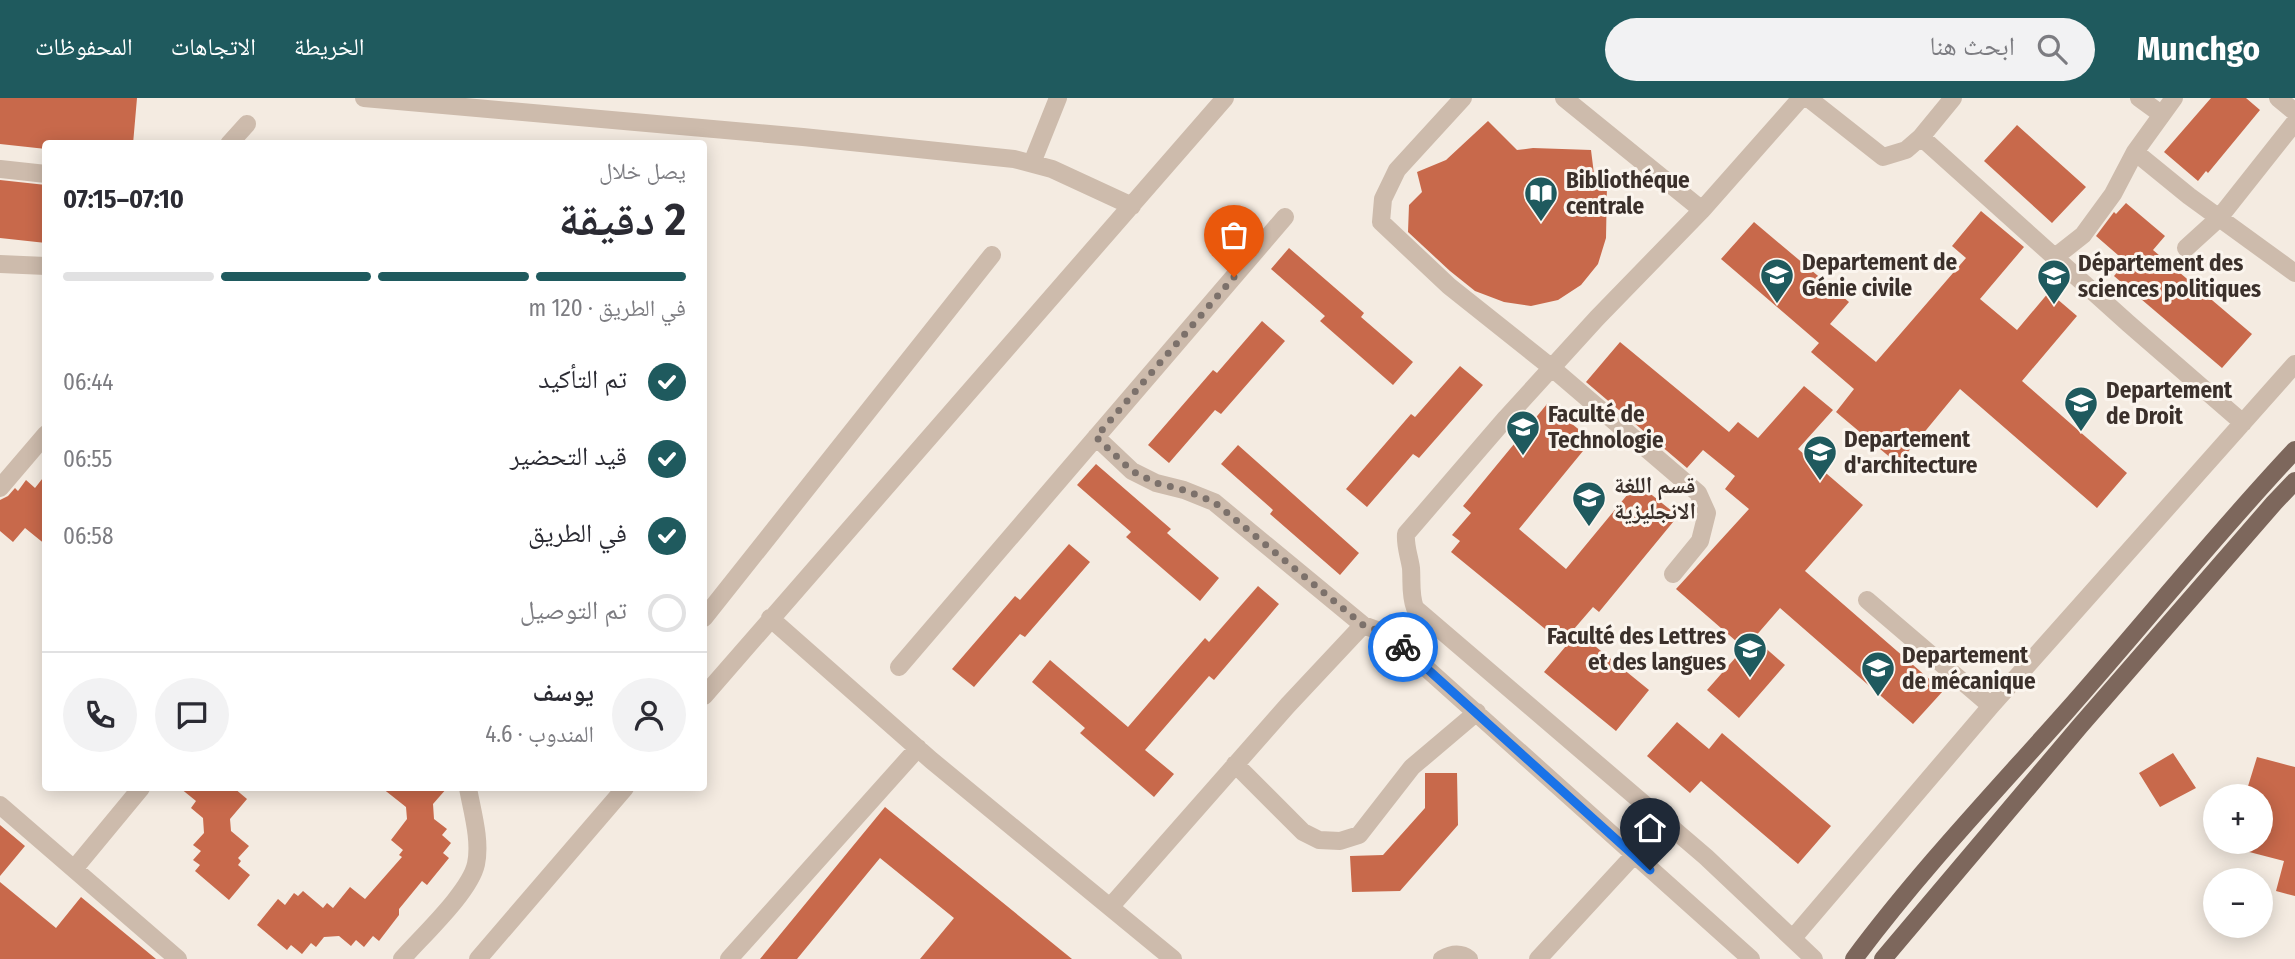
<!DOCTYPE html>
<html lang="ar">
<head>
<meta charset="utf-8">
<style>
	:root { --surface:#fff; --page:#f2f2f3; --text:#2b2b33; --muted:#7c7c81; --line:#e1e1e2; --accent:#1f5a5e }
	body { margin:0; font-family:"Fira Sans Condensed","Noto Naskh Arabic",sans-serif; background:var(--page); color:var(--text); direction:rtl; height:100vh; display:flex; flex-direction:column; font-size:26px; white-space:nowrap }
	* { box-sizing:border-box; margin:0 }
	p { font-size:23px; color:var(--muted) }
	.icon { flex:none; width:38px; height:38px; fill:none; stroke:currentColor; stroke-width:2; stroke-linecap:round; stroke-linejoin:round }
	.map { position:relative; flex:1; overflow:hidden; direction:ltr }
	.side { position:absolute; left:42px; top:42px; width:665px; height:651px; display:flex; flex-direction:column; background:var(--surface); border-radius:7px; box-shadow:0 4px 18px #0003; direction:rtl }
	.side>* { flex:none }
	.fabs { position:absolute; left:2203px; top:686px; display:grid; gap:14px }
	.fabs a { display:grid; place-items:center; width:70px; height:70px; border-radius:50%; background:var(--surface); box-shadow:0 4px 18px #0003; font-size:35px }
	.pin { position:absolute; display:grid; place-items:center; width:60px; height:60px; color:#fff; margin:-72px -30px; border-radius:50% 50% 50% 0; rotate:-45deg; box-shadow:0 0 7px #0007 }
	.pin .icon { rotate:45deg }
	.courier { position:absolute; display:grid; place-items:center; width:70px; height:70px; margin:-35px; border:5px solid #1a73e8; border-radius:50%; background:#fff; color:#222; box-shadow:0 2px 9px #0007 }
	.overview em { font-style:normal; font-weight:700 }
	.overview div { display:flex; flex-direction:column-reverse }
	.overview { display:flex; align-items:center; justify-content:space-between; height:119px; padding:0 21px }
	h1 { font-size:46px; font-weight:700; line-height:52px }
	.bar { display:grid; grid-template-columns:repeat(4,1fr); gap:10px 7px; align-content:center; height:84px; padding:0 21px }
	.bar i { height:9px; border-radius:5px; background:var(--line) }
	.bar .current { background:var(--accent) }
	.bar p { grid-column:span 4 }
	.line { display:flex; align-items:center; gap:18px; padding:0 21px; border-top:2px solid var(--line) }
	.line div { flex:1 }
	.round { display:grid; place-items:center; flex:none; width:74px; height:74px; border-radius:37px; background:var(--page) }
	ol { padding:0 21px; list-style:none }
	li { display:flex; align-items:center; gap:21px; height:77px }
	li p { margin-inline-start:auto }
	li .icon { padding:7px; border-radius:50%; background:var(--accent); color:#fff; stroke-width:4 }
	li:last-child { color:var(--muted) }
	li i { width:38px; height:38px; border:4px solid var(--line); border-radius:50% }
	header { display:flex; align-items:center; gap:42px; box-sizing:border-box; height:98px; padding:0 35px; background:var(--accent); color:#fff }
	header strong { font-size:33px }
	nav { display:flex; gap:38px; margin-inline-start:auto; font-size:24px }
	.search { width:490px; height:63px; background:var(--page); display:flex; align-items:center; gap:18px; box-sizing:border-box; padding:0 24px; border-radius:38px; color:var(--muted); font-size:26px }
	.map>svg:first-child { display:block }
	.building { fill:#c8694b }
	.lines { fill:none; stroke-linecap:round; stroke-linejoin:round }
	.minor { stroke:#cdbbac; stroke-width:18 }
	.major { stroke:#7d675c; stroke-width:18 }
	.done { stroke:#7c716b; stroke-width:7; stroke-dasharray:0 12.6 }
	.route { stroke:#1a73e8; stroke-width:9 }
	.labels { text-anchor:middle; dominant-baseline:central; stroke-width:6; stroke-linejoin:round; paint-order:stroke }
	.poi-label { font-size:23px; font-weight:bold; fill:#3b302b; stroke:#fbf5ee; text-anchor:start }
</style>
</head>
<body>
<header>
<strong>Munchgo</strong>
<div class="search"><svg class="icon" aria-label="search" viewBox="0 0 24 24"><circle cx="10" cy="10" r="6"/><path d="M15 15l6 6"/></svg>ابحث هنا</div>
<nav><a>الخريطة</a><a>الاتجاهات</a><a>المحفوظات</a></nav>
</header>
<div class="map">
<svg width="2295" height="861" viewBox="0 0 2295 861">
	<rect width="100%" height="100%" fill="#f4ebe1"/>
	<!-- building -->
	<path class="building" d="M 0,0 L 137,0 L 133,46 L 46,46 L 46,51 L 0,46 Z
		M 2211,0 L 2246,0 L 2260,12 L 2208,75 L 2206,73 L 2198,83 L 2164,54 Z
		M 1488,23 L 1517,52 L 1533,50 L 1591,52 L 1595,84 L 1607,86 L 1606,140 L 1598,166 L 1581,187 L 1558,202 L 1531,208 L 1504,204 L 1475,193 L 1450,173 L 1408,134 L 1409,107 L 1422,94 L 1417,74 L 1446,62 Z
		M 2017,27 L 2086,89 L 2052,125 L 1984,63 Z
		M 0,82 L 46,87 L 46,145 L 0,140 Z
		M 2126,105 L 2165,138 L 2153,152 L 2252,236 L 2222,270 L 2114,178 L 2126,164 L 2096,138 L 2114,114 L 2116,116 Z
		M 1981,113 L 2024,149 L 1980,201 L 2017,232 L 2049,194 L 2077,218 L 2022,283 L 2127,375 L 2097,410 L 1960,291 L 1898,366 L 1836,314 L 1854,291 L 1811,254 L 1819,245 L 1721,161 L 1754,124 L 1849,204 L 1830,226 L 1876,264 L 1966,160 L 1952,148 Z
		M 1289,150 L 1364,215 L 1361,219 L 1413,264 L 1393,287 L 1320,223 L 1325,218 L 1271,171 Z
		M 1262,223 L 1285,243 L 1221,316 L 1215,312 L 1169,365 L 1148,347 L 1213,272 L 1217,275 Z
		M 1620,244 L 1729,334 L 1738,324 L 1758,340 L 1804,288 L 1833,312 L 1798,351 L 1863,407 L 1805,473 L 1943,593 L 1913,626 L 1780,510 L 1754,540 L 1785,567 L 1739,620 L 1707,592 L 1744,550 L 1676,491 L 1749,411 L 1725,391 L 1735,378 L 1703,352 L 1687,370 L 1586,284 Z
		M 1460,268 L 1483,287 L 1419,360 L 1413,356 L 1367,409 L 1346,391 L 1411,316 L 1415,319 Z
		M 1547,306 L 1592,342 L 1519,431 L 1566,471 L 1637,385 L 1678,418 L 1599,514 L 1593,509 L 1574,531 L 1649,592 L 1616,633 L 1544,574 L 1566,548 L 1451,454 L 1460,443 L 1452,437 L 1471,415 L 1463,408 Z
		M 1238,347 L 1359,455 L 1340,477 L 1270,416 L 1273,412 L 1221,366 Z
		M 1096,366 L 1171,431 L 1167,435 L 1219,480 L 1200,503 L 1126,439 L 1131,434 L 1077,387 Z
		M 46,376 L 46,447 L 25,430 L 13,444 L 0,433 L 0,402 L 8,398 L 15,390 L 18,393 L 26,382 L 35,390 Z
		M 1069,446 L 1090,464 L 1025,539 L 1020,536 L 974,589 L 952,571 L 1015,498 L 1020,502 Z
		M 1258,488 L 1279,506 L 1214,582 L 1209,578 L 1145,652 L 1174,676 L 1154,699 L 1080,635 L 1085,630 L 1032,584 L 1050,562 L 1128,629 L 1205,540 L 1209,544 Z
		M 1677,624 L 1709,651 L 1722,635 L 1831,728 L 1798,766 L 1701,683 L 1690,695 L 1647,658 Z
		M 2173,655 L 2196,690 L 2160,709 L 2139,675 Z
		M 2257,659 L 2295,669 L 2295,798 L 2276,793 L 2284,763 L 2230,749 L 2231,744 L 2261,744 L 2261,698 L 2245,698 Z
		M 1425,675 L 1457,675 L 1458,727 L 1400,793 L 1352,794 L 1350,758 L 1383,757 L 1425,710 Z
		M 180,690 L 234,690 L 247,701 L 230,721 L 231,733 L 249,748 L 238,760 L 241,763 L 238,767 L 250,777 L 229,802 L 195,773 L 200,767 L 193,762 L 201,753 L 193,747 L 204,735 L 203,720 L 191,710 L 196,703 Z
		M 382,690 L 447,690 L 433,706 L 434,721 L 447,731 L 442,737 L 451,745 L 443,755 L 449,760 L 427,787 L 422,783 L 399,811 L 399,817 L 379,843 L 373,838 L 364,849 L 356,842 L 351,848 L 339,838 L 324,839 L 316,849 L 311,845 L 302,856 L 291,847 L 287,852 L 257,827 L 278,801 L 285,807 L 294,795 L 298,798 L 303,793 L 323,810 L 327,805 L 333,810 L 350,789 L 365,801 L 402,759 L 399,757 L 403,752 L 391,742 L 407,721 L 406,709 Z
		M 885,709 L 1072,861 L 920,861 L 954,820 L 880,760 L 797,861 L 760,861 Z
		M 0,727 L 25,748 L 0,778 Z
		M 0,784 L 56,830 L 81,799 L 156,861 L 0,861 Z"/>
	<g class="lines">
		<!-- minor -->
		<path class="minor" d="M 364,0 L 803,39 L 1014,61 L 1052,71 L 1132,108
			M 1463,0 L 1397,72 L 1383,101 L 1381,124 L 1449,188 L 1552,270 L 1698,395 L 1707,415 L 1700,443 L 1673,476
			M 1564,0 L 1702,112
			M 1801,0 L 1702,112 L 1597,220 L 1506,320 L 1406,436 C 1405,448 1409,457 1411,470 C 1412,484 1410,497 1415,510 L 1706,759 L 1814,861
			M 1808,0 L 1883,59 L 1906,52 L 1921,39 L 1953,0
			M 2139,0 L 2161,16
			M 2278,0 L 2295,14
			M 1921,39 L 2129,226 L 2243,325
			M 229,46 L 247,26
			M 2135,54 L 2189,98 L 2295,175
			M 1032,65 L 1058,0
			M 0,71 L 46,76
			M 2186,150 L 2219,120 L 2295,24
			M 2055,159 L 2083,137 L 2113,96 L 2135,54 L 2174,0
			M 0,166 L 46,168
			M 1096,339 L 1132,373 L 1156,385 L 1184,392 L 1214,404 L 1363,527
			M 0,390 L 46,336
			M 1867,502 L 1991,608
			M 704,520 L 992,157
			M 770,520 L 931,662 L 1173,861
			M 899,569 L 1285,119
			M 704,598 L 1225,0
			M 1235,666 L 1303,734 L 1319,742 L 1340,743 L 1359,737 L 1412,669 L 1477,614
			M 0,707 L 178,861
			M 74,771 L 141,690
			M 1111,808 L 1288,607 L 1363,527 L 1382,534 L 1406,552 L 1751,861
			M 1793,840 L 1991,608 L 2295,266
			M 402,861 C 422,838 470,794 476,766 C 481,742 472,713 468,690
			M 478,861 L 625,690
			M 729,861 L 918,650
			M 1442,861 C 1451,856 1460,854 1469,861
			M 1538,861 L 1634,757"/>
		<!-- major -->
		<path class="major" d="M 1854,861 C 1918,775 1993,696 2065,615 C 2142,528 2215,437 2295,352
			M 1883,861 L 2080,628 L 2274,405 L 2295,383"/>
	</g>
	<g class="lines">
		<!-- done -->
		<path class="done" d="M 1234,179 L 1096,339 L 1132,373 L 1156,385 L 1184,392 L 1214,404 L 1363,527 L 1382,534 L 1403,549"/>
		<!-- route -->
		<path class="route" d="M 1403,549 L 1650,772"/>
	</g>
	<!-- icons -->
	<defs>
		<g id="library-pin" transform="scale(1.75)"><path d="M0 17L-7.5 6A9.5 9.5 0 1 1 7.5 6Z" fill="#1f5a5e" stroke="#fbf5ee"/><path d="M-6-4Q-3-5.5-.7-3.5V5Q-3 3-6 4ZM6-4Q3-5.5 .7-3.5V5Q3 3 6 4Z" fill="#fff"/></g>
		<g id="university-pin" transform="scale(1.75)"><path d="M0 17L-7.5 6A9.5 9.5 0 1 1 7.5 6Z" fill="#1f5a5e" stroke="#fbf5ee"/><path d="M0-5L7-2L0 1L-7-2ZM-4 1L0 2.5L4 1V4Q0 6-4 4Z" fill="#fff"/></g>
	</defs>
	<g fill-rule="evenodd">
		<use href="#library-pin" x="1541" y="95"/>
		<use href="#university-pin" x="1777" y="177"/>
		<use href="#university-pin" x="2054" y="178"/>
		<use href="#university-pin" x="2081" y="305"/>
		<use href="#university-pin" x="1523" y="329"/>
		<use href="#university-pin" x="1820" y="354"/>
		<use href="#university-pin" x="1589" y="400"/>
		<use href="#university-pin" x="1750" y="551"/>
		<use href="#university-pin" x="1878" y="570"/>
	</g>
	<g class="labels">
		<!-- poi labels -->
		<g class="poi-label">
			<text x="1566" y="82">Bibliothéque<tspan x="1566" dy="26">centrale</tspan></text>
			<text x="1802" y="164">Departement de<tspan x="1802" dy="26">Génie civile</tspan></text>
			<text x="2078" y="165">Département des<tspan x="2078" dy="26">sciences politiques</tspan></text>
			<text x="2106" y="292">Departement<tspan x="2106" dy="26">de Droit</tspan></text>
			<text x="1548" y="316">Faculté de<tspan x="1548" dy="26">Technologie</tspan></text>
			<text x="1844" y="341">Departement<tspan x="1844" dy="26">d'architecture</tspan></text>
			<text x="1614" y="387">قسم اللغة<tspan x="1614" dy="26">الانجليزية</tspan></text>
			<text x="1726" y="538" text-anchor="end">Faculté des Lettres<tspan x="1726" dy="26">et des langues</tspan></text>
			<text x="1902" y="557">Departement<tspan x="1902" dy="26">de mécanique</tspan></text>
		</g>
	</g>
</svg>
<div class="fabs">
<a>+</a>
<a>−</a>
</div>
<div class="pin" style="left:1234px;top:179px;background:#ea580c"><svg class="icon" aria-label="bag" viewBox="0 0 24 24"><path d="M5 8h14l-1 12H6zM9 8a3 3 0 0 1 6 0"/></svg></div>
<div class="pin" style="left:1650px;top:772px;background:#1f2937"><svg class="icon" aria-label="home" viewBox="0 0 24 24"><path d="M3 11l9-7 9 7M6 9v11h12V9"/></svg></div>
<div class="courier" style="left:1403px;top:549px"><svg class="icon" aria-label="bike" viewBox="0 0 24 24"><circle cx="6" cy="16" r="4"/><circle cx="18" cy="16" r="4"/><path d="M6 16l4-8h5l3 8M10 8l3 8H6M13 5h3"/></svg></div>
<section class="side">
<div class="overview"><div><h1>2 دقيقة</h1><p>يصل خلال</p></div><em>07:10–07:15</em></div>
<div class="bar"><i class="current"></i><i class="current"></i><i class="current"></i><i></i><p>في الطريق · 120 m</p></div>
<ol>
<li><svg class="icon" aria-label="check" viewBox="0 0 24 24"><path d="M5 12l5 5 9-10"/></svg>تم التأكيد<p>06:44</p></li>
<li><svg class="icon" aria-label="check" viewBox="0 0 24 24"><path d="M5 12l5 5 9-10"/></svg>قيد التحضير<p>06:55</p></li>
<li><svg class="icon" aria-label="check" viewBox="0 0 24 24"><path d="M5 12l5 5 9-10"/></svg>في الطريق<p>06:58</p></li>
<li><i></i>تم التوصيل</li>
</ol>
<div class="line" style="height:126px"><a class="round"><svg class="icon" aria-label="person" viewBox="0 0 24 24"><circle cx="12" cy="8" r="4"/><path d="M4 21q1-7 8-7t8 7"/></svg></a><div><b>يوسف</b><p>المندوب · 4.6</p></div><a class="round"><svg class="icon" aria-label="chat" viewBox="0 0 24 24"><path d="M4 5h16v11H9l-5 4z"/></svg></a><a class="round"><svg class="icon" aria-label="phone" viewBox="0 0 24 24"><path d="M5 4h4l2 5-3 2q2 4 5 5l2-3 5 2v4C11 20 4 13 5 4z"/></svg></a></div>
</section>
</div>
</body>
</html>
